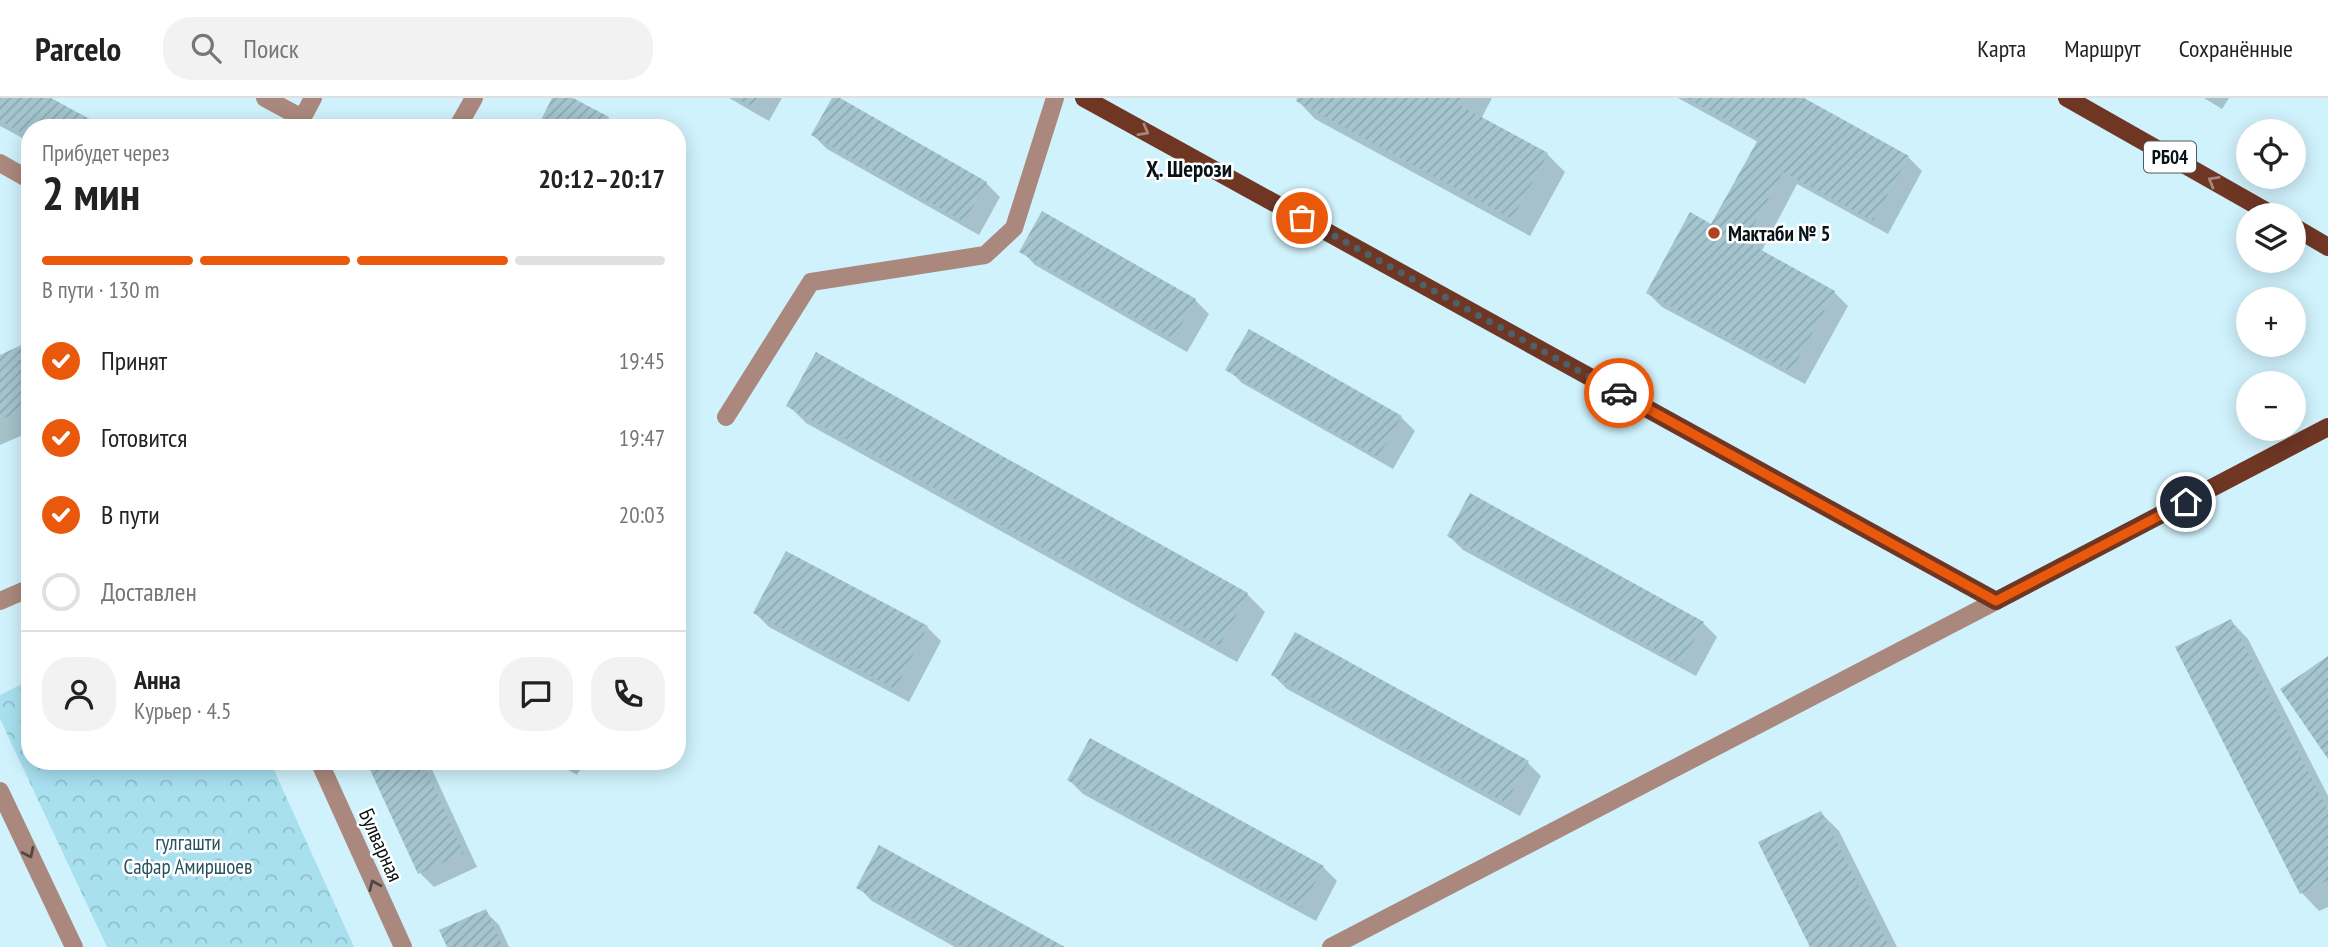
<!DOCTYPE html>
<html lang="ru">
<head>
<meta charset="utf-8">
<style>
	:root { --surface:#fff; --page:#f2f2f2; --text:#222; --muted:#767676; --line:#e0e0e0; --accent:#ea580c }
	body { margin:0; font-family:"PT Sans Narrow",sans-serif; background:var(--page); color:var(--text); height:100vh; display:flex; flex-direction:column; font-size:26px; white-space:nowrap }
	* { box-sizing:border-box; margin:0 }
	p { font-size:23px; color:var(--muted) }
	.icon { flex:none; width:38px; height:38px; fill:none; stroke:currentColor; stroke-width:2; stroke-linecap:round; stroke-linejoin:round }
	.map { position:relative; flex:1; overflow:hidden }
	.sheet { position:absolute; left:21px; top:21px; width:665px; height:651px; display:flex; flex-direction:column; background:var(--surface); border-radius:28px; box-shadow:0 4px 18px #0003 }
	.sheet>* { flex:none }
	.buttons { position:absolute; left:2236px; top:21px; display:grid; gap:14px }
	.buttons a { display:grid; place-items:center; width:70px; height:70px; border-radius:50%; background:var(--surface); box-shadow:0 4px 18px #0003; font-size:35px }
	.pin { position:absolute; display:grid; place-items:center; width:60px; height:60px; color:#fff; margin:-30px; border:4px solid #fff; border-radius:50%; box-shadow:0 2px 7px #0007 }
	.courier { position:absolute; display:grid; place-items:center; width:70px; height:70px; margin:-35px; border:5px solid #ea580c; border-radius:50%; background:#fff; color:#222; box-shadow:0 2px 9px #0007 }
	.head em { font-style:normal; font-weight:700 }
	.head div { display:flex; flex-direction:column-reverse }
	.head { display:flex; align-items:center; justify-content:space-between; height:119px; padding:0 21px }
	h1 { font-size:46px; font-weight:700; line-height:52px }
	.bar { display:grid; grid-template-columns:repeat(4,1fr); gap:10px 7px; align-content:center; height:84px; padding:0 21px }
	.bar i { height:9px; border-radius:5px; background:var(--line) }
	.bar .active { background:var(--accent) }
	.bar p { grid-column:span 4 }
	.line { display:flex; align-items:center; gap:18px; padding:0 21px; border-top:2px solid var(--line) }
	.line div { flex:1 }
	.round { display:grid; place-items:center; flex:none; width:74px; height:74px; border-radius:28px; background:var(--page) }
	ol { padding:0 21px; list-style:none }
	li { display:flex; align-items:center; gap:21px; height:77px }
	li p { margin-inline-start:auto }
	li .icon { padding:7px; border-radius:50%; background:var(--accent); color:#fff; stroke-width:4 }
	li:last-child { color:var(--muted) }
	li i { width:38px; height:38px; border:4px solid var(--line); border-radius:50% }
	header { display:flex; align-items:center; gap:42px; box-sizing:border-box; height:98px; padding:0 35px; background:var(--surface); border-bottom:2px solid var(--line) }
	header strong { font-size:33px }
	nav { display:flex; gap:38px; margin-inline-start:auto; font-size:24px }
	.search { width:490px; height:63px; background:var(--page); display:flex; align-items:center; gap:18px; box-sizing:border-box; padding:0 24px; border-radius:28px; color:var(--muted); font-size:26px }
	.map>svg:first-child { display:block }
	.park { fill:url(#park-crowns) }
	.shadow { fill:#0003 }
	.building { fill:url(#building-hatch) }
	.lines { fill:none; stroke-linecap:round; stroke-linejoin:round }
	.minor { stroke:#aa887d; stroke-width:18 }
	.major { stroke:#6f3624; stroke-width:18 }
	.oneway { stroke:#a9867c }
	.oneway2 { stroke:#504845 }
	.done { stroke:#4d6167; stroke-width:7; stroke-dasharray:0 12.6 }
	.route { stroke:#ea580c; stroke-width:9 }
	.poi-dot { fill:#ac4421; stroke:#fff; stroke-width:2.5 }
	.labels { text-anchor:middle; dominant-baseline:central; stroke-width:5; stroke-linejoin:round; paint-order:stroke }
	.shield { fill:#fff; stroke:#515a5d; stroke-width:2 }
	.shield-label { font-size:19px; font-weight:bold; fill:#071317 }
	.poi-label { font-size:21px; font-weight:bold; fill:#071317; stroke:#fff; text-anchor:start }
	.park-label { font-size:21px; fill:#26535e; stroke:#fff }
	.street-label { font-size:21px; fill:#071317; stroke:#fff }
	.neighbourhood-label { font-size:23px; font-weight:bold; fill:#071317; stroke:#fff }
</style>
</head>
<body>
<header>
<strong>Parcelo</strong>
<div class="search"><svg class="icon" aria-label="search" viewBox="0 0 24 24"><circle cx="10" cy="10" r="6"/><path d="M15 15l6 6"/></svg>Поиск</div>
<nav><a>Карта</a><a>Маршрут</a><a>Сохранённые</a></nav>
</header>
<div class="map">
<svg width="2328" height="849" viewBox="0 0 2328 849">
	<defs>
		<pattern id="park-crowns" width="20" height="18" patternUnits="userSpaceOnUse" patternTransform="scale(1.75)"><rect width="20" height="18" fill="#a8e0f0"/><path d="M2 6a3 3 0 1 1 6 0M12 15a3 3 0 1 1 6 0" fill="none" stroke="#8fbfcd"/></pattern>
		<pattern id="building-hatch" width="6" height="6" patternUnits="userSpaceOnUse" patternTransform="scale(1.75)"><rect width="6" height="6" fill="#a4c5ce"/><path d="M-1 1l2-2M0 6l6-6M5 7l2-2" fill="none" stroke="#8ca8b0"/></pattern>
	</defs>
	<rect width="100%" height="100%" fill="#d0f2fc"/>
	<!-- park -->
	<path class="park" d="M 30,582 L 30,663 L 270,663 L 354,849 L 107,849 L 0,621 L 0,597 Z"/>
	<!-- shadow -->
	<path class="shadow" d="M 0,0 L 48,0 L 30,30 L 30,44 L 0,28 Z
		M 554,0 L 569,0 L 608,20 L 618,30 L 539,30 Z
		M 729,0 L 782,0 L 769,23 Z
		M 834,0 L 986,85 L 1000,99 L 979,137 L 827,51 L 813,37 Z
		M 1299,0 L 1492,0 L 1481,21 L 1547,56 L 1565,74 L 1530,138 L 1315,21 L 1298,3 Z
		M 1678,0 L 1800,0 L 1908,59 L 1922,73 L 1888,136 L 1797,86 L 1761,154 L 1834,194 L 1848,208 L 1805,286 L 1662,209 L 1648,195 L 1712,128 L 1758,44 Z
		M 2204,0 L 2229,0 L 2222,11 Z
		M 1022,153 L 1195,202 L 1209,216 L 1187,254 L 1035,167 Z
		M 30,245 L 30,334 L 0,347 L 0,259 Z
		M 1228,271 L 1401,319 L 1415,333 L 1393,371 L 1242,285 Z
		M 788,307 L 1247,496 L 1265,514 L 1237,564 L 806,325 Z
		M 1449,438 L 1703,525 L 1717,539 L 1696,578 L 1463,452 Z
		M 755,515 L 927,529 L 941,543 L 909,604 L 769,529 Z
		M 2231,523 L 2248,541 L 2328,698 L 2328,809 L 2319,813 L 2302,795 L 2178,549 Z
		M 1273,577 L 1527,664 L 1541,678 L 1520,718 L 1287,591 Z
		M 368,663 L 428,663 L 477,769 L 434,789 L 420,775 Z
		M 553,663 L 585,663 L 577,677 Z
		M 1069,682 L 1323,769 L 1337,783 L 1316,823 L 1083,696 Z
		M 1821,715 L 1839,733 L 1897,849 L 1812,849 Z
		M 858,789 L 1061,849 L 955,849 L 872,803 Z
		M 485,813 L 499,827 L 509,849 L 449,849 Z"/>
	<!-- building -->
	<path class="building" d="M 0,0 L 51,0 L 106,30 L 30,30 L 30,39 L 0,23 Z
		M 552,0 L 573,0 L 609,19 L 603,30 L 537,30 Z
		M 736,0 L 761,0 L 755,10 Z
		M 832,0 L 840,0 L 987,84 L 964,124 L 811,37 Z
		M 1297,0 L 1465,0 L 1461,8 L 1548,55 L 1512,121 L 1296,3 Z
		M 1687,0 L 1804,0 L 1909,58 L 1873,123 L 1783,74 L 1745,143 L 1835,193 L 1791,274 L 1646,195 L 1690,114 L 1711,126 L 1759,40 Z
		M 1042,113 L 1196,201 L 1173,241 L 1019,154 Z
		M 1249,231 L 1402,318 L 1378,359 L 1225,272 Z
		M 30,243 L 30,309 L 0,322 L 0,257 Z
		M 816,254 L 1248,495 L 1219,548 L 786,308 Z
		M 1470,395 L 1704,524 L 1681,566 L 1447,438 Z
		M 786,453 L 928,528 L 895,591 L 753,515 Z
		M 2231,521 L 2328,713 L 2328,782 L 2300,796 L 2175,549 Z
		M 1295,534 L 1529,663 L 1506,705 L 1271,577 Z
		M 2328,558 L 2328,661 L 2280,591 Z
		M 1090,640 L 1324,768 L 1301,810 L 1067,682 Z
		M 366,663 L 422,663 L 464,755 L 418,776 Z
		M 1821,713 L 1890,849 L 1810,849 L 1758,744 Z
		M 879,747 L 1065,849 L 964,849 L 856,790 Z
		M 486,811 L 503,849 L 447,849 L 439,832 Z"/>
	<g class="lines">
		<!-- minor -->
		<path class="minor" d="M 265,0 L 302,20
			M 298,28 L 313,0
			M 457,30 L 474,0
			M 0,65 L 30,82
			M 726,319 L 811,184 L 985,157 L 1014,130 L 1055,0
			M 0,503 L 30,490
			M 319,663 L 403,849
			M 0,693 L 74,849
			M 1331,849 L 1996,503"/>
		<!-- major -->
		<path class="major" d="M 1084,0 L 1996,503 L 2328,329
			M 2067,0 L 2273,117
			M 2294,129 L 2328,149"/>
	</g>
	<!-- one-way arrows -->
	<defs><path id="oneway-chevron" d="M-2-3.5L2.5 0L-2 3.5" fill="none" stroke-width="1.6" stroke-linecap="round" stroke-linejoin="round" transform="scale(1.75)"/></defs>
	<g class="oneway">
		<use href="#oneway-chevron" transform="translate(1144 33) rotate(29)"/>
		<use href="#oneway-chevron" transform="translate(2213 83) rotate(-150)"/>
	</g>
	<g class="oneway2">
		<use href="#oneway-chevron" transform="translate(29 755) rotate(64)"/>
		<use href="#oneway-chevron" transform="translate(374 787) rotate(-114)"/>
	</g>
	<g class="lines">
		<!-- done -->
		<path class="done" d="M 1302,120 L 1619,295"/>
		<!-- route -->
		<path class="route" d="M 1619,295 L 1996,503 L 2186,404"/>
	</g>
	<!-- markers -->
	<circle class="poi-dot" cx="1714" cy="135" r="7"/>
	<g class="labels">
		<!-- shield labels -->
		<rect class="shield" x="2144" y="43.5" width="52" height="31" rx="5"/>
		<g class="shield-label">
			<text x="2170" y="59">РБ04</text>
		</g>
		<!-- poi labels -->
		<g class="poi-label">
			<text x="1728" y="135">Мактаби № 5</text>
		</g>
		<!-- park labels -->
		<g class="park-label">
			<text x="188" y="744">гулгашти<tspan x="188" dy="24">Сафар Амиршоев</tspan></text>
		</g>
		<!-- street labels -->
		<g class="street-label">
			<text transform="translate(381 747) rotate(66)">Булварная</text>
		</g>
		<!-- neighbourhood labels -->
		<g class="neighbourhood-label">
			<text x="1189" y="70">Ҳ. Шерози</text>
		</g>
	</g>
</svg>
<div class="buttons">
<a><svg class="icon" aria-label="locate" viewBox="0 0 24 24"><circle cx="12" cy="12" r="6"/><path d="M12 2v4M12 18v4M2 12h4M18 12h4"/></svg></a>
<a><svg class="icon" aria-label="layers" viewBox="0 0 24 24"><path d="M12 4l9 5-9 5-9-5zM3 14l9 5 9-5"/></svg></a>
<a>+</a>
<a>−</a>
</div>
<div class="pin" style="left:1302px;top:120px;background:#ea580c"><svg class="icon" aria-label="bag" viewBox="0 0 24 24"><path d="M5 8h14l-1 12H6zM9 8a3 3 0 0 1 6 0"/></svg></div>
<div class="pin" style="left:2186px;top:404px;background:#1f2937"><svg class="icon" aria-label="home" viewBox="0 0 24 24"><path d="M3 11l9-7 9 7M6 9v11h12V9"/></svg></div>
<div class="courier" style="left:1619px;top:295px"><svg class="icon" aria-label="car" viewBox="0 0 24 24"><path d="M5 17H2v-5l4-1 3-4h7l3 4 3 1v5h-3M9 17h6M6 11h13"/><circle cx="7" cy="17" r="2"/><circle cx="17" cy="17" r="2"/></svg></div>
<section class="sheet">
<div class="head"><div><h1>2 мин</h1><p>Прибудет через</p></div><em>20:12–20:17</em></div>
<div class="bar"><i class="active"></i><i class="active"></i><i class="active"></i><i></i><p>В пути · 130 m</p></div>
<ol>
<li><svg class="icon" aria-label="check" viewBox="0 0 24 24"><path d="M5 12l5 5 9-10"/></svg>Принят<p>19:45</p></li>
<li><svg class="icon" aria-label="check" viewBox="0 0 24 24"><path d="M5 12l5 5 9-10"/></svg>Готовится<p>19:47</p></li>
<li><svg class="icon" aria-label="check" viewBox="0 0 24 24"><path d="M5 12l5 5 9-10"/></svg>В пути<p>20:03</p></li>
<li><i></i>Доставлен</li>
</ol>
<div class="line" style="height:126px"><a class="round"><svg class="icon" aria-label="person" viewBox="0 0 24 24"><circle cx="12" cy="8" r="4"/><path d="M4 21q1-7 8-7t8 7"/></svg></a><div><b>Анна</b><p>Курьер · 4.5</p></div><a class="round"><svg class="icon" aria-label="chat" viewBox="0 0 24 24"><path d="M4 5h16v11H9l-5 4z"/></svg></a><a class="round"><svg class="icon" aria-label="phone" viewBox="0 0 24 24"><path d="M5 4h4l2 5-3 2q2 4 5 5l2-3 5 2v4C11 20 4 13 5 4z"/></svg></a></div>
</section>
</div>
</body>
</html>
